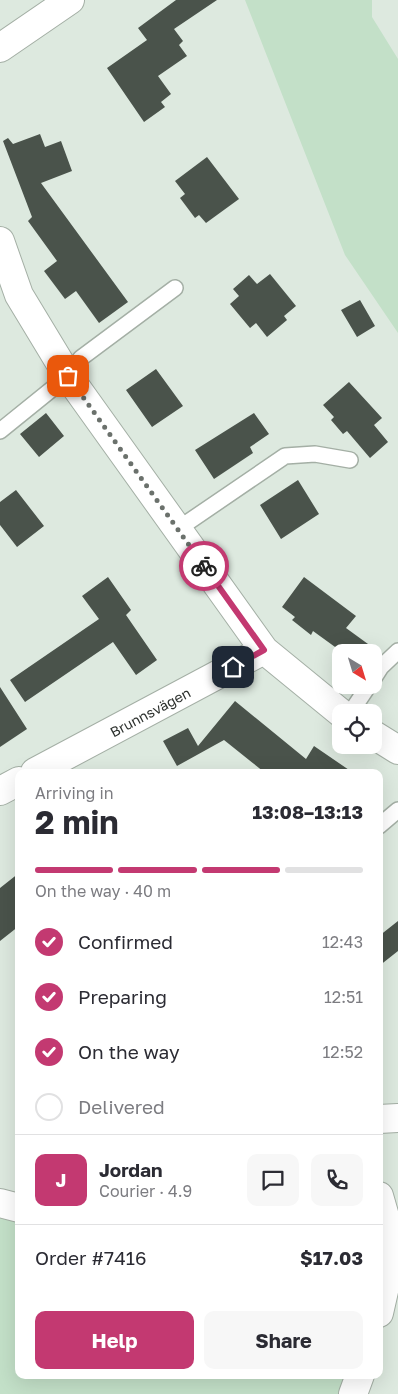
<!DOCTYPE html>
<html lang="en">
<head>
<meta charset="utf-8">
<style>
	:root { --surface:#fff; --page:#f7f7f7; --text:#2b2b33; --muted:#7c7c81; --line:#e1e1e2; --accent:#c33971 }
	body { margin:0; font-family:"Golos Text",sans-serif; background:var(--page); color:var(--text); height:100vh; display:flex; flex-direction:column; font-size:19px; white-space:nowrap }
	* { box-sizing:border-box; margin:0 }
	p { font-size:16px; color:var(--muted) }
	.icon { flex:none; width:28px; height:28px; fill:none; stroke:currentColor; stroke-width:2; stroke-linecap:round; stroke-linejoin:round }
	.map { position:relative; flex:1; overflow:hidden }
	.panel { position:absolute; left:15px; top:769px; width:368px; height:610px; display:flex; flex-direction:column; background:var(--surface); border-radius:10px; box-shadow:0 5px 20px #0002 }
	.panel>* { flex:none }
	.needle { width:32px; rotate:142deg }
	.fabs { position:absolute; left:332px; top:644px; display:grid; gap:10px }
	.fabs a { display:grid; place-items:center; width:50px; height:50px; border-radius:10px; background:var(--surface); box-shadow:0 5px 20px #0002; font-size:25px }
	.pin { position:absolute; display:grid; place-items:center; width:42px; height:42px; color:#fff; margin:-21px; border-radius:10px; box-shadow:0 2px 8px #0006 }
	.courier { position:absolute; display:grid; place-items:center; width:50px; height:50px; margin:-25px; border:4px solid #c33971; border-radius:50%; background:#fff; color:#222; box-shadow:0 1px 6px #0007 }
	.overview em { font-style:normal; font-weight:700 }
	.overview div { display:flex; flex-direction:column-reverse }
	.overview { display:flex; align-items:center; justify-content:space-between; height:85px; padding:0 20px }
	h1 { font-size:32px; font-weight:700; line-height:38px }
	.bar { display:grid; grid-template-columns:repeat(4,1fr); gap:8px 5px; align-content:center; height:60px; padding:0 20px }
	.bar i { height:6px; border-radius:4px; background:var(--line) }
	.bar .on { background:var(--accent) }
	.bar p { grid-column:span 4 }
	.line { display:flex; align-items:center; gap:12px; padding:0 20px; border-top:1px solid var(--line) }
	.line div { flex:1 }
	.round { display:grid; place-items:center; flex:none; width:52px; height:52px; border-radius:10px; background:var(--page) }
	ol { padding:0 20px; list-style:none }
	li { display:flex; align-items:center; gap:15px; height:55px }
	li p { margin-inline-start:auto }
	li .icon { padding:5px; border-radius:50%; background:var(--accent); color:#fff; stroke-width:4 }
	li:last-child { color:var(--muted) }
	li i { width:28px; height:28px; border:2px solid var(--line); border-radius:50% }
	.button { display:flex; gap:10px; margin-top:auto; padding:10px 20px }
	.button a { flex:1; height:58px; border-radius:10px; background:var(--accent); color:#fff; font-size:20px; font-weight:700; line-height:58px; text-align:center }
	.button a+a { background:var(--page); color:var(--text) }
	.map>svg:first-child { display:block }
	.green { fill:#c3e0c8 }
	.building { fill:#4a534b }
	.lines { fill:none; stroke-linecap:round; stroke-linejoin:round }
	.lane-casing { stroke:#a4afa5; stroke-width:18 }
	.street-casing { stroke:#a4afa5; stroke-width:30 }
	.lane { stroke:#fff; stroke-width:15 }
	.street { stroke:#fff; stroke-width:28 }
	.done { stroke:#6b716c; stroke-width:5; stroke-dasharray:0 9 }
	.route { stroke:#c33971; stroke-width:6 }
	.labels { text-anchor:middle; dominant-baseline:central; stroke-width:5; stroke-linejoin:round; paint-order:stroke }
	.street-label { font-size:14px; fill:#2d312e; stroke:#fff }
</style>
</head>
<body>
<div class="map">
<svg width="398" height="1394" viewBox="0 0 398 1394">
	<rect width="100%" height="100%" fill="#dde9df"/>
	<!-- green -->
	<path class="green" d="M 245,0 L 372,0 L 372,17 L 398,59 L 398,333 L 345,255 Z
		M 0,1203 L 19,1208 L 19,1375 L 360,1375 L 353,1394 L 0,1394 Z"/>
	<!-- building -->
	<path class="building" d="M 176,0 L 217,0 L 174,29 L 183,41 L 179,45 L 187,56 L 158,76 L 171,94 L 161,102 L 165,107 L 144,122 L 107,68 L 147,40 L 138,28 Z
		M 40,134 L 45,147 L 61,141 L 72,171 L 41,183 L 128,302 L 99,323 L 76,291 L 65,299 L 44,271 L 57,261 L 28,221 L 32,217 L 3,141 L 8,138 L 13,144 Z
		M 207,157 L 239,199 L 206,223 L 199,215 L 195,218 L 180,198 L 185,194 L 175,181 Z
		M 270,274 L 296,306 L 284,316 L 287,320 L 267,337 L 256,323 L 250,328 L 230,304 L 239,296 L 233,289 L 249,275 L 257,284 Z
		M 360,300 L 375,326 L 357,337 L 341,310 Z
		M 156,369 L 183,406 L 152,427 L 126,390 Z
		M 349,382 L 382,418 L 374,425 L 388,442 L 370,458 L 347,431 L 343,434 L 331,420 L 334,417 L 323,405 Z
		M 46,413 L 64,436 L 39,457 L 20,434 Z
		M 254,413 L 269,434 L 250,447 L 253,453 L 214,479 L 195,450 Z
		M 298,480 L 319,514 L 281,539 L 260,505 Z
		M 16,490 L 44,526 L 17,547 L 0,525 L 0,502 Z
		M 108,577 L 131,610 L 126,615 L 157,660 L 136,675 L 113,642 L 25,702 L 10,680 L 99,619 L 82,596 Z
		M 304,577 L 356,616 L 346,628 L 379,652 L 342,652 L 313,631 L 311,635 L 292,620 L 295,617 L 282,607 Z
		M 0,687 L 27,729 L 0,747 Z
		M 235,701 L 306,759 L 314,746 L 352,772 L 264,772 L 224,740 L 177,766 L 163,741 L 188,728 L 198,746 Z
		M 19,873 L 19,926 L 0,941 L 0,888 Z
		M 398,921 L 398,951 L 379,966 L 379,936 Z"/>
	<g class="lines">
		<!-- lane casing -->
		<g class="lane-casing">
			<path id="lane" d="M 0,431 L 68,376 L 81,358 L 175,288
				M 178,529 L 285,456 L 315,454 L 350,460
				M 374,678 L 381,667 L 398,651
				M 351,712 L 369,685
				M 379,826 L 398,810"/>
		</g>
		<!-- street casing -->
		<g class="street-casing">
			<path id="street" d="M 0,48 L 70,0
				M 0,241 L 19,295 L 68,376 L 264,650 L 341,713
				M 374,735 L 398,750
				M 35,772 L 264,650
				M 0,791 L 19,781
				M 379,1119 L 398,1118
				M 379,1196 L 390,1234 L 391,1260 L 379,1313
				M 0,1203 L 19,1208
				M 353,1394 L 360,1375"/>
		</g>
		<!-- lane -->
		<use href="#lane" class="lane"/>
		<!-- street -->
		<use href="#street" class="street"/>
	</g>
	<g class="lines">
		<!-- done -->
		<path class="done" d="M 68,376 L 204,566"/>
		<!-- route -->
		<path class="route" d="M 204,566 L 264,650 L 233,667"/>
	</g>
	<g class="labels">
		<!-- street labels -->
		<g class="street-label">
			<text transform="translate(150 712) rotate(-28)">Brunnsvägen</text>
		</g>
	</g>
</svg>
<div class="fabs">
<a><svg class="needle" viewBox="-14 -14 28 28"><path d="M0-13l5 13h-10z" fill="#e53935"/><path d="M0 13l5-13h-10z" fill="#7c7c81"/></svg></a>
<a><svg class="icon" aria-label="locate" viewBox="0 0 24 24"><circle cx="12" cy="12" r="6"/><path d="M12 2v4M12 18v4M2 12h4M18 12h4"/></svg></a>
</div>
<div class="pin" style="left:68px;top:376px;background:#ea580c"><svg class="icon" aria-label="bag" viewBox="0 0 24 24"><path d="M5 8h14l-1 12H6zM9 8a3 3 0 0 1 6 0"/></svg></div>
<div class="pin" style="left:233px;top:667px;background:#1f2937"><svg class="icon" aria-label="home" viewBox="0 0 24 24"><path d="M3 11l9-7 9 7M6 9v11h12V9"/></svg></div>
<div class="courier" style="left:204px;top:566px"><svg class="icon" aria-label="bike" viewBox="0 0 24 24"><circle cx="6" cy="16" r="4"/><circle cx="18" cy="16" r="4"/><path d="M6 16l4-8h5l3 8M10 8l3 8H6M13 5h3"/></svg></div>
<section class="panel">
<div class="overview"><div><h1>2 min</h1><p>Arriving in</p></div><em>13:08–13:13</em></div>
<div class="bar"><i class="on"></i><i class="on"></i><i class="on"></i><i></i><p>On the way · 40 m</p></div>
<ol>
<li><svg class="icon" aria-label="check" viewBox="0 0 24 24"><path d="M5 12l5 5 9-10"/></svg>Confirmed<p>12:43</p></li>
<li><svg class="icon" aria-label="check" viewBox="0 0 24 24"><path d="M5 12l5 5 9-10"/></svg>Preparing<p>12:51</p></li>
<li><svg class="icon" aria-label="check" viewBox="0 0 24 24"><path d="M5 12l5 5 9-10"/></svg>On the way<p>12:52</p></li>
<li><i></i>Delivered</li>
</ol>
<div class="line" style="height:90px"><b class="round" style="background:var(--accent);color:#fff">J</b><div><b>Jordan</b><p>Courier · 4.9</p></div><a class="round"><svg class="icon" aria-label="chat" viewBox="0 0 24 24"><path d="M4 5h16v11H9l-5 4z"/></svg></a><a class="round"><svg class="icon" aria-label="phone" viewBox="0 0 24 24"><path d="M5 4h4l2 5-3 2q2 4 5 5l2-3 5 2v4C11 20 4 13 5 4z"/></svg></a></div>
<div class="line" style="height:65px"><div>Order #7416</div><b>$17.03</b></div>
<div class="button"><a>Help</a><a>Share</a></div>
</section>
</div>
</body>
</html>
